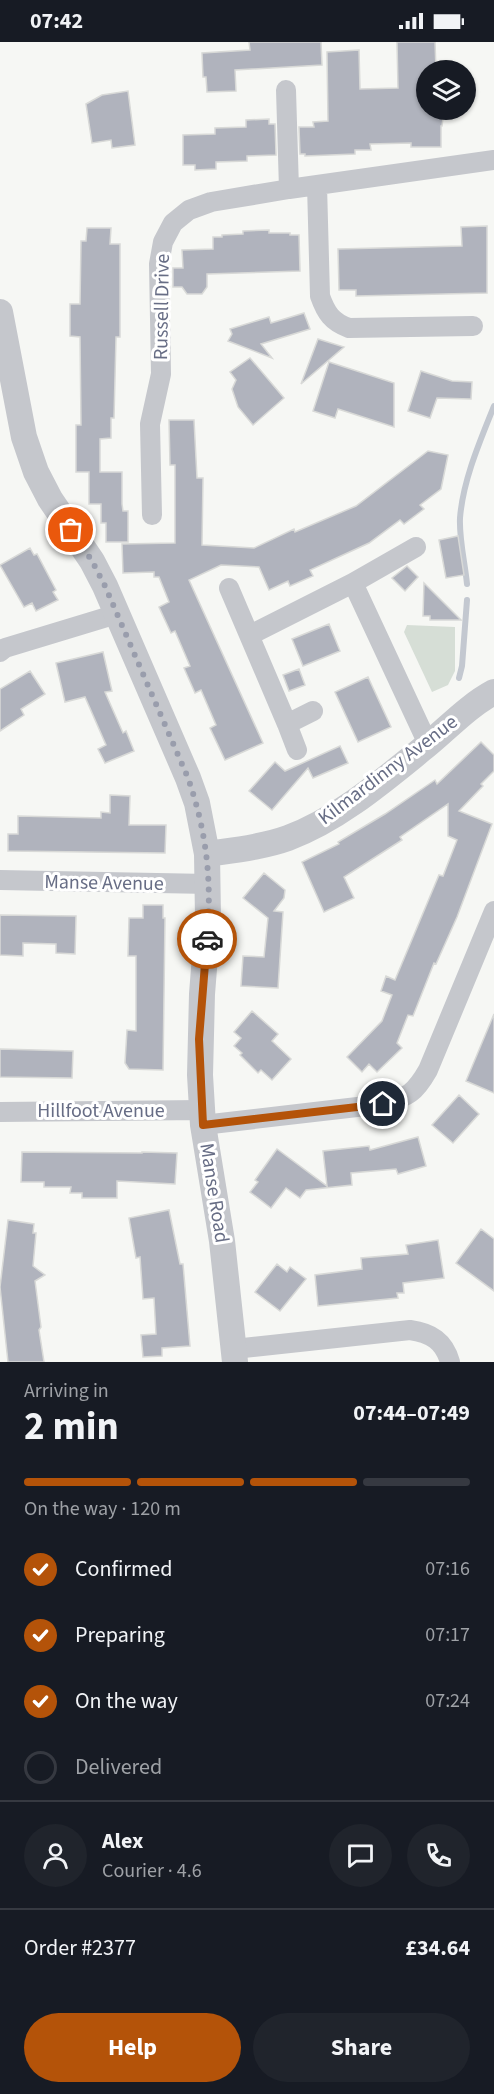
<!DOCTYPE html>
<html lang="en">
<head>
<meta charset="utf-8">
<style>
	:root { --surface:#171b24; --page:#20242c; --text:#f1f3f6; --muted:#9ea1a6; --line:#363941; --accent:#b45309 }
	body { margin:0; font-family:"Source Sans 3",sans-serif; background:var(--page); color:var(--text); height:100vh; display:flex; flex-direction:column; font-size:22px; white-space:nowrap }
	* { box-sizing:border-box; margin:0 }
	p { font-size:20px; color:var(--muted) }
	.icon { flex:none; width:33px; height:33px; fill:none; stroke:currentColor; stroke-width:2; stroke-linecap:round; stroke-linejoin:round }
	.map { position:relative; height:1320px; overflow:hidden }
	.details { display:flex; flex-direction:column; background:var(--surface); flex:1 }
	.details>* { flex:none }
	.buttons { position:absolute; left:416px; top:18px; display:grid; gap:12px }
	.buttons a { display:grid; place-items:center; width:60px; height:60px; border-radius:50%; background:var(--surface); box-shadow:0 2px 4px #0004; font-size:30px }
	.pin { position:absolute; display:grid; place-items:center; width:51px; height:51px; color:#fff; margin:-26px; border:3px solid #fff; border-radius:50%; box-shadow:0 2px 6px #0007 }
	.courier { position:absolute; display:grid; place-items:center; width:60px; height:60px; margin:-30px; border:4px solid #b45309; border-radius:50%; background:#fff; color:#222; box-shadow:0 2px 8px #0007 }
	.overview em { font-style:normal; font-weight:700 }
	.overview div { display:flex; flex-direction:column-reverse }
	.overview { display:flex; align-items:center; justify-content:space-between; height:102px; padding:0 24px }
	h1 { font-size:39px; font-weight:700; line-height:45px }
	.bar { display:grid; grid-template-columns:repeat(4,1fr); gap:9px 6px; align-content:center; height:72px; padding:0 24px }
	.bar i { height:8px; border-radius:4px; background:var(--line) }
	.bar .active { background:var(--accent) }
	.bar p { grid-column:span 4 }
	.line { display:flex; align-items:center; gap:15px; padding:0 24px; border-top:2px solid var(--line) }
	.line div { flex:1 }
	.round { display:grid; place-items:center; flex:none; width:63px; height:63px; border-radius:32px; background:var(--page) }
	ol { padding:0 24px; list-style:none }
	li { display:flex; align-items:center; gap:18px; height:66px }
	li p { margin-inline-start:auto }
	li .icon { padding:6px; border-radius:50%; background:var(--accent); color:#fff; stroke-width:4 }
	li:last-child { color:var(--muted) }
	li i { width:33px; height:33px; border:3px solid var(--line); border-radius:50% }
	.cta { display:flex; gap:12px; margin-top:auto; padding:12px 24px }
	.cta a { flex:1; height:69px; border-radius:36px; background:var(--accent); color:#fff; font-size:24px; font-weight:700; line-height:69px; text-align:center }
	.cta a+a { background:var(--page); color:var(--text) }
	.status { display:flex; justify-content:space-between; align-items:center; height:42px; padding:0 30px; background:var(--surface); direction:ltr }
	.status svg { height:16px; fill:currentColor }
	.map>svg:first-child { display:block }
	.green { fill:#d6ded6 }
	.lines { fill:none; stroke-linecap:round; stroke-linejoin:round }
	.stream { stroke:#c3c8d0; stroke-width:6 }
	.building { fill:#b0b3bd; stroke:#d8d9d7; stroke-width:1.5 }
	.minor { stroke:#c5c7cc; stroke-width:20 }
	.tertiary { stroke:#c5c7cc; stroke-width:26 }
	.done { stroke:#999dac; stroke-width:6; stroke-dasharray:0 10.8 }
	.route { stroke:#b45309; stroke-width:8 }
	.labels { text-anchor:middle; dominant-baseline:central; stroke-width:6; stroke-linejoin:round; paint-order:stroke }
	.street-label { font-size:20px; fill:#676d85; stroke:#fff }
</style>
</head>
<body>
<div class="status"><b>07:42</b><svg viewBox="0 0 49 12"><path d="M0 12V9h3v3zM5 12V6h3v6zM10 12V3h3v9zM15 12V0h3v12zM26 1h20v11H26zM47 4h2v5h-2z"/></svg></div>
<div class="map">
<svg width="494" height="1320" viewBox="0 0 494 1320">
	<rect width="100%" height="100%" fill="#f6f7f4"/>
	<!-- green -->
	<path class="green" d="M 407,583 L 455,585 L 455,629 L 448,643 L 432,650 L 404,590 Z"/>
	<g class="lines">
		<!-- stream -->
		<path class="stream" d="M 467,542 C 465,521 459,497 460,476 C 463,438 480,399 494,364
			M 459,636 L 462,624 L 467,558"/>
	</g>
	<!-- building -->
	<path class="building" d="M 249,0 L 321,0 L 322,23 L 235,28 L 236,49 L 207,50 L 206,35 L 203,35 L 202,11 L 250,8 Z
		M 397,0 L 435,0 L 436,28 L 426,28 L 426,68 L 444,68 L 442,84 L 441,84 L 441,105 L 411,105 L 411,101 L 370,102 L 371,108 L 355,108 L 355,112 L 305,114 L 305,112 L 300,112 L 299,85 L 314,85 L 313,80 L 328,79 L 327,10 L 359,8 L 360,47 L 398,46 Z
		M 128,49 L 135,103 L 112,106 L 111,98 L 92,101 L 86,62 L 102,53 Z
		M 269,77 L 269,82 L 275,82 L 276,113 L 247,114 L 247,119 L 216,120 L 216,127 L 195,128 L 195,123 L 183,123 L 183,93 L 215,92 L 215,86 L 246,85 L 246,78 Z
		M 487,184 L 487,251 L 356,254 L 356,248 L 339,248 L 338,207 L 462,204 L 461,185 Z
		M 87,186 L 111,186 L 110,202 L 120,202 L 120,295 L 116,295 L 114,376 L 111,376 L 111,396 L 100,397 L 100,430 L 122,430 L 122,462 L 123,469 L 128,469 L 128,500 L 106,500 L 106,481 L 101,481 L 101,462 L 89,462 L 89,430 L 76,430 L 76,383 L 81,383 L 80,295 L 70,294 L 70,262 L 80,262 L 81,199 L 86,199 Z
		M 269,188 L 269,191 L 290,191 L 290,193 L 299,193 L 300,229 L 207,232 L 207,245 L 202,252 L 187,252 L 182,245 L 173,245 L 173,226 L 183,226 L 182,208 L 213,207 L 213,195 L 222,195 L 222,193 L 243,192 L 243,189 Z
		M 304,271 L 310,287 L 261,302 L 272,316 L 228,299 L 232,292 L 230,287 L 269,275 L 271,281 Z
		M 318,297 L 344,305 L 301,342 Z
		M 250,316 L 284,356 L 253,383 L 238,365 L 232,347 L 236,338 L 230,330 Z
		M 329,320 L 394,341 L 394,385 L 338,367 L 335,376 L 313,369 Z
		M 421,329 L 452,339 L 472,340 L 471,357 L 437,356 L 430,376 L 408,369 Z
		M 169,378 L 194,378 L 197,436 L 203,436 L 202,503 L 254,506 L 294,487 L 295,490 L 356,464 L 428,409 L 448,413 L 441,447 L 420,463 L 424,467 L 404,482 L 400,478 L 369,501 L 310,528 L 313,534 L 290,544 L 288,539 L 269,548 L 259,525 L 221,523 L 189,538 L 263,701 L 225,718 L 210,686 L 216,683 L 201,648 L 195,651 L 184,626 L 190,624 L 175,589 L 171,591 L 159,565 L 169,560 L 159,535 L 154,535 L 154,530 L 123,531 L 122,502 L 175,501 L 175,423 L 170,423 Z
		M 458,494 L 464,533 L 446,536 L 439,498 Z
		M 30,506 L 34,513 L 37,512 L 56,548 L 53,550 L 58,558 L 36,569 L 32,561 L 24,565 L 0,523 Z
		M 407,524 L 418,535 L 405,549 L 392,536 Z
		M 424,541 L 461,578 L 430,578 L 430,574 L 423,574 Z
		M 329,582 L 340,609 L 303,624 L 292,597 Z
		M 103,610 L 112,649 L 105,650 L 123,691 L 126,689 L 134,709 L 105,721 L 98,707 L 106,703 L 85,655 L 65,660 L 56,621 Z
		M 299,627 L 305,643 L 289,649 L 283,633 Z
		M 30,629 L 45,652 L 21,667 L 24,673 L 0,689 L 0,647 Z
		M 368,635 L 391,685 L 358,700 L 335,650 Z
		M 481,700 L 494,713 L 494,729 L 481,742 L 483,744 L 459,769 L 492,782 L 457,875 L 436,922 L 434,921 L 413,974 L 408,973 L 397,1001 L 402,1006 L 377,1030 L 369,1022 L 362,1030 L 347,1015 L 382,979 L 392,953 L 381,949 L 386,934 L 395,938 L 439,833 L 443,834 L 457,798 L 448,794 L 448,762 L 400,795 L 402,798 L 344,835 L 354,856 L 324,870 L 302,820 L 339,802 L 338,800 L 385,772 L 435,738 L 437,742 Z
		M 340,704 L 348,721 L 313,736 L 308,726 L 272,768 L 249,749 L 275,720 L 285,729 Z
		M 110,753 L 130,754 L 129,783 L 166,783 L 165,811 L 8,809 L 8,792 L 18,792 L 18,774 L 101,776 L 101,770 L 110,771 Z
		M 264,831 L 285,848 L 284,856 L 274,869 L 283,870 L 278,946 L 241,944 L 243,914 L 264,915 L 268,876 L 243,856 Z
		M 143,863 L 163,863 L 163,876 L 165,876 L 163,1028 L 129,1027 L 125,1021 L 127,988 L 136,989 L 136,914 L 128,914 L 129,876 L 143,876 Z
		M 0,873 L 76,874 L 75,912 L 56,911 L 56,902 L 23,901 L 23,914 L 0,913 Z
		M 252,969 L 278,992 L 272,999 L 291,1017 L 272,1038 L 261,1028 L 258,1031 L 240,1013 L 242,1011 L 234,1004 L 241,996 L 234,990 Z
		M 494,972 L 494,1051 L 466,1039 Z
		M 0,1007 L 73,1009 L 72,1036 L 0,1035 Z
		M 459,1053 L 479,1072 L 453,1101 L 432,1083 Z
		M 418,1095 L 426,1124 L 398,1132 L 396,1127 L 351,1131 L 352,1143 L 306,1148 L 300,1156 L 286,1146 L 271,1166 L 250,1150 L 258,1140 L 255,1138 L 277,1107 L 327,1144 L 323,1109 L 369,1104 L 370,1108 Z
		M 22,1110 L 142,1111 L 142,1110 L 177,1111 L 175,1142 L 117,1139 L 117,1156 L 82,1156 L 82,1151 L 70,1151 L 71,1145 L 44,1145 L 44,1140 L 21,1140 Z
		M 169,1168 L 180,1222 L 183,1222 L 190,1304 L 162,1306 L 162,1314 L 143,1315 L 141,1293 L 156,1292 L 154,1256 L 143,1257 L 140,1215 L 136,1216 L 129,1176 Z
		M 8,1178 L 34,1182 L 33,1191 L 36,1191 L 33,1224 L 45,1233 L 35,1239 L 41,1285 L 39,1288 L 44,1320 L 8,1320 L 0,1245 Z
		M 481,1187 L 494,1197 L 494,1249 L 456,1221 Z
		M 438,1198 L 444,1236 L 403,1241 L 404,1251 L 397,1251 L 398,1256 L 318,1264 L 315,1233 L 362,1227 L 361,1216 L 408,1212 L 406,1203 Z
		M 277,1222 L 287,1230 L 290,1225 L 306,1237 L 280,1269 L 255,1250 Z"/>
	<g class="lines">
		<!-- minor -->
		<path class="minor" d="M 286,48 L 289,147
			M 317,143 L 320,254 C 326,271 332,280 349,286 L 473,284
			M 152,473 L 150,382 L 161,332 L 159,222 L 163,200 L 173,181 L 189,168 L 211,160 L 289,147 L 494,118
			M 353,541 L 428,702
			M 229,546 L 287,682
			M 250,593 L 353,541 L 416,505
			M 0,610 L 5,606 L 117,572
			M 297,708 L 287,682 L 313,669
			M 0,838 L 209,842
			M 0,1070 L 202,1068
			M 203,1083 L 383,1062 C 408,1055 415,1051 428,1028 L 494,869
			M 234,1307 L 410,1288 C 431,1291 444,1299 450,1320"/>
		<!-- tertiary -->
		<path class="tertiary" d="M 0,270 L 24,395 L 36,430 L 50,457 L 92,519 L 105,544 L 188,736 L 197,761 L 207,812 L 208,876 L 202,952 L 200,1033 L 203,1083 L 222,1199 L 235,1320
			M 207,812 C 234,808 263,805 288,796 C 339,777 384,738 426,704 C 448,686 468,664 494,650"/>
	</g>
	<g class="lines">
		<!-- done -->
		<path class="done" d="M 71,488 L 92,519 L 105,544 L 188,736 C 207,791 212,839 207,897"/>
		<!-- route -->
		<path class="route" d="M 207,897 L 199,997 L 203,1083 L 383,1062"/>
	</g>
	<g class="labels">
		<!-- street labels -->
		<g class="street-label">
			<text transform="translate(162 265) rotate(-89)">Russell Drive</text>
			<text transform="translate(388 728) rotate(-37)">Kilmardinny Avenue</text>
			<text transform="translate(104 841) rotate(1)">Manse Avenue</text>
			<text x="101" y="1069">Hillfoot Avenue</text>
			<text transform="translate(214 1151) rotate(81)">Manse Road</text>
		</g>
	</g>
</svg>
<div class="buttons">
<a><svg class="icon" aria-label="layers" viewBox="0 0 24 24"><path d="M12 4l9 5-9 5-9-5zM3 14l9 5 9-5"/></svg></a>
</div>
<div class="pin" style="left:71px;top:488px;background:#ea580c"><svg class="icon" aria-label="bag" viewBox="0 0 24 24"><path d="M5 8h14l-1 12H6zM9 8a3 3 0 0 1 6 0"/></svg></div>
<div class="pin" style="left:383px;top:1062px;background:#1f2937"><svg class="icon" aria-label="home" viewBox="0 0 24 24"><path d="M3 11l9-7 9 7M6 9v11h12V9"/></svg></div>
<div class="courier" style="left:207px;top:897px"><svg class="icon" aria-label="car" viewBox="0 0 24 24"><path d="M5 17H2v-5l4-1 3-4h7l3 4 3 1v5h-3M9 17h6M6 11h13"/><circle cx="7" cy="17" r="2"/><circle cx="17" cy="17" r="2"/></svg></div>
</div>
<section class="details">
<div class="overview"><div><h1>2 min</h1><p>Arriving in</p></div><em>07:44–07:49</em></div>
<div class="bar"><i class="active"></i><i class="active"></i><i class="active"></i><i></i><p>On the way · 120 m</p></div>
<ol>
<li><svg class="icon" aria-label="check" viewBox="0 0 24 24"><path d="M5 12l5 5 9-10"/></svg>Confirmed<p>07:16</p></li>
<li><svg class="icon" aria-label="check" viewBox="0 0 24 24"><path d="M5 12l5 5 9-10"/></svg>Preparing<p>07:17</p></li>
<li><svg class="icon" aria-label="check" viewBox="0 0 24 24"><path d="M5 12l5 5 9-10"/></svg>On the way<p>07:24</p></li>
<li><i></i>Delivered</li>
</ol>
<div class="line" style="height:108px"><a class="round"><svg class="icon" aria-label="person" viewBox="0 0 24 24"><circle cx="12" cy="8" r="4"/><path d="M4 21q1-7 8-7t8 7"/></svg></a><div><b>Alex</b><p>Courier · 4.6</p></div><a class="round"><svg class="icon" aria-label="chat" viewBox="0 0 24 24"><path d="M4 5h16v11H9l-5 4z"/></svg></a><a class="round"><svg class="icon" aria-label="phone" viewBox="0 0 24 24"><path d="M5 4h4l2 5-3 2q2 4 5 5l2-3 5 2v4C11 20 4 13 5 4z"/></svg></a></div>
<div class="line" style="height:78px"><div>Order #2377</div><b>£34.64</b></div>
<div class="cta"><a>Help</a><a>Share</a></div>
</section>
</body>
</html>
